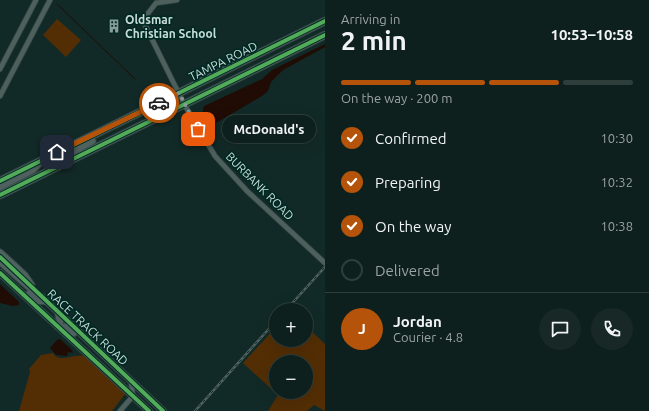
<!DOCTYPE html>
<html lang="en">
<head>
<meta charset="utf-8">
<style>
	:root { --surface:#0e201d; --page:#172826; --text:#f1f3f6; --muted:#9ba3a4; --line:#2e3e3b; --accent:#b45309 }
	body { margin:0; font-family:Ubuntu,sans-serif; background:var(--page); color:var(--text); height:100vh; display:flex; flex-direction:column; font-size:15px; white-space:nowrap }
	* { box-sizing:border-box; margin:0 }
	p { font-size:13px; color:var(--muted) }
	.icon { flex:none; width:22px; height:22px; fill:none; stroke:currentColor; stroke-width:2; stroke-linecap:round; stroke-linejoin:round }
	.map { position:relative; flex:1; overflow:hidden }
	.drawer { display:flex; flex-direction:column; background:var(--surface); width:324px }
	.drawer>* { flex:none }
	.controls { position:absolute; left:269px; top:303px; display:grid; gap:8px }
	.controls a { display:grid; place-items:center; width:44px; height:44px; border-radius:50%; background:var(--surface); box-shadow:0 4px 16px #0002,0 0 0 1px var(--line); font-size:20px }
	.pin { position:absolute; display:grid; place-items:center; width:34px; height:34px; color:#fff; margin:-17px; border-radius:8px; box-shadow:0 2px 6px #0006 }
	.courier { position:absolute; display:grid; place-items:center; width:40px; height:40px; margin:-20px; border:3px solid #b45309; border-radius:50%; background:#fff; color:#222; box-shadow:0 1px 5px #0007 }
	.bubble { position:absolute; height:28px; border-radius:14px; background:var(--surface); box-shadow:0 4px 16px #0002,0 0 0 1px var(--line); font-size:13px; font-weight:700; line-height:28px; text-align:center }
	.head em { font-style:normal; font-weight:700 }
	.head div { display:flex; flex-direction:column-reverse }
	.head { display:flex; align-items:center; justify-content:space-between; height:68px; padding:0 16px }
	h1 { font-size:26px; font-weight:700; line-height:30px }
	.bar { display:grid; grid-template-columns:repeat(4,1fr); gap:6px 4px; align-content:center; height:48px; padding:0 16px }
	.bar i { height:5px; border-radius:3px; background:var(--line) }
	.bar .current { background:var(--accent) }
	.bar p { grid-column:span 4 }
	.line { display:flex; align-items:center; gap:10px; padding:0 16px; border-top:1px solid var(--line) }
	.line div { flex:1 }
	.round { display:grid; place-items:center; flex:none; width:42px; height:42px; border-radius:21px; background:var(--page) }
	ol { padding:0 16px; list-style:none }
	li { display:flex; align-items:center; gap:12px; height:44px }
	li p { margin-inline-start:auto }
	li .icon { padding:4px; border-radius:50%; background:var(--accent); color:#fff; stroke-width:4 }
	li:last-child { color:var(--muted) }
	li i { width:22px; height:22px; border:2px solid var(--line); border-radius:50% }
	main { display:flex; flex:1; min-height:0 }
	.map>svg:first-child { display:block }
	.green { fill:#532e05; fill-rule:evenodd }
	.water { fill:#200c04 }
	.lines { fill:none; stroke-linecap:round; stroke-linejoin:round }
	.stream { stroke:#200c04; stroke-width:1 }
	.street-casing { stroke:#354744; stroke-width:6 }
	.secondary-casing { stroke:#354744; stroke-width:8 }
	.primary-casing { stroke:#354744; stroke-width:9 }
	.street { stroke:#4e605d; stroke-width:4.5 }
	.secondary { stroke:#4e615e; stroke-width:6 }
	.primary { stroke:#4e625f; stroke-width:7 }
	.rail-casing { stroke:#536260; stroke-width:2.5 }
	.rail { stroke:#002924; stroke-width:1; stroke-dasharray:3; stroke-linecap:butt }
	.cycleway-casing { stroke:#002924; stroke-width:6 }
	.cycleway { stroke:#51ab58; stroke-width:4 }
	.done { stroke:#879d99; stroke-width:4; stroke-dasharray:0 7.2 }
	.route { stroke:#b45309; stroke-width:5 }
	.labels { text-anchor:middle; dominant-baseline:central; stroke-width:3.5; stroke-linejoin:round; paint-order:stroke }
	.poi-label { font-size:12px; font-weight:bold; fill:#c6dbd7; stroke:#002924; text-anchor:start }
	.street-label { font-size:12px; fill:#c6dbd7; stroke:#002924 }
</style>
</head>
<body>
<main>
<div class="map">
<svg width="325" height="411" viewBox="0 0 325 411">
	<rect width="100%" height="100%" fill="#122a27"/>
	<!-- green -->
	<path class="green" d="M 57,19 L 81,40 L 66,57 L 43,35 Z
		M 306,326 L 325,344 L 325,411 L 314,405 L 307,411 L 268,411 L 278,395 L 243,363 L 276,327 L 276,340 L 306,340 ZM 276,362 L 306,362 L 306,392 L 276,392 Z
		M 53,353 C 60,365 76,351 87,357 C 96,361 118,385 126,393 L 112,411 L 19,411 L 30,372 L 29,369 L 41,355 Z"/>
	<!-- water -->
	<path class="water" d="M 325,44 L 325,47 L 283,70 L 271,82 L 268,91 L 262,96 L 209,127 C 204,121 201,114 204,106 L 262,79 L 272,70 Z
		M 0,284 L 19,302 L 19,305 L 13,306 L 0,303 Z
		M 60,339 L 72,350 L 73,353 L 68,352 L 67,356 L 56,355 L 50,348 L 57,340 Z"/>
	<g class="lines">
		<!-- stream -->
		<path class="stream" d="M 57,4 L 135,79"/>
		<!-- street casing -->
		<g class="street-casing">
			<path id="street" d="M 177,0 L 156,3 L 146,16 L 145,25 L 184,104 L 215,156 L 247,191 L 325,263
				M 0,69 L 36,0
				M 0,96 L 50,0
				M 120,411 L 133,396 L 131,382"/>
		</g>
		<!-- secondary casing -->
		<g class="secondary-casing">
			<path id="secondary" d="M 0,187 L 33,170 L 41,162
				M 0,273 L 149,411
				M 29,294 L 37,301 L 45,301
				M 42,297 L 163,411
				M 58,313 L 60,322 L 58,327 L 66,327 L 74,333"/>
		</g>
		<!-- primary casing -->
		<g class="primary-casing">
			<path id="primary" d="M 62,164 L 66,155 L 92,141
				M 0,181 L 325,21
				M 0,195 L 325,35
				M 0,253 L 24,275 L 31,285
				M 0,261 L 45,301"/>
		</g>
		<!-- street -->
		<use href="#street" class="street"/>
		<!-- secondary -->
		<use href="#secondary" class="secondary"/>
		<!-- primary -->
		<use href="#primary" class="primary"/>
		<!-- rail casing -->
		<g class="rail-casing">
			<path id="rail" d="M 286,310 L 325,267
				M 195,411 L 276,321"/>
		</g>
		<!-- rail -->
		<use href="#rail" class="rail"/>
		<!-- cycleway casing -->
		<g class="cycleway-casing">
			<path id="cycleway" d="M 0,181 L 325,21
				M 0,195 L 325,35
				M 0,257 L 163,411
				M 0,273 L 149,411"/>
		</g>
		<!-- cycleway -->
		<use href="#cycleway" class="cycleway"/>
	</g>
	<g class="lines">
		<!-- done -->
		<path class="done" d="M 159,103 L 179,93 L 198,129"/>
		<!-- route -->
		<path class="route" d="M 57,152 L 159,103"/>
	</g>
	<!-- icons -->
	<defs>
		<g id="building-bare" transform="scale(1.08)"><path d="M-4-6H4V6H1V3H-1V6H-4ZM-2.5-4.3h1.7v1.8h-1.7ZM.8-4.3h1.7v1.8H.8ZM-2.5-1h1.7V.8h-1.7ZM.8-1h1.7V.8H.8Z" fill="#879d99" stroke="#002924" stroke-width="2.5" paint-order="stroke"/></g>
	</defs>
	<g fill-rule="evenodd">
		<use href="#building-bare" x="114" y="26"/>
	</g>
	<g class="labels">
		<!-- poi labels -->
		<g class="poi-label">
			<text x="125" y="19">Oldsmar<tspan x="125" dy="14">Christian School</tspan></text>
		</g>
		<!-- street labels -->
		<g class="street-label">
			<text transform="translate(223 61) rotate(-26)">TAMPA ROAD</text>
			<text transform="translate(260 186) rotate(45)">BURBANK ROAD</text>
			<text transform="translate(88 327) rotate(43)">RACE TRACK ROAD</text>
		</g>
	</g>
</svg>
<div class="controls">
<a>+</a>
<a>−</a>
</div>
<div class="pin" style="left:198px;top:129px;background:#ea580c"><svg class="icon" aria-label="bag" viewBox="0 0 24 24"><path d="M5 8h14l-1 12H6zM9 8a3 3 0 0 1 6 0"/></svg></div>
<div class="pin" style="left:57px;top:152px;background:#1f2937"><svg class="icon" aria-label="home" viewBox="0 0 24 24"><path d="M3 11l9-7 9 7M6 9v11h12V9"/></svg></div>
<div class="courier" style="left:159px;top:103px"><svg class="icon" aria-label="car" viewBox="0 0 24 24"><path d="M5 17H2v-5l4-1 3-4h7l3 4 3 1v5h-3M9 17h6M6 11h13"/><circle cx="7" cy="17" r="2"/><circle cx="17" cy="17" r="2"/></svg></div>
<div class="bubble" style="left:222px;top:115px;width:94px">McDonald's</div>
</div>
<section class="drawer">
<div class="head"><div><h1>2 min</h1><p>Arriving in</p></div><em>10:53–10:58</em></div>
<div class="bar"><i class="current"></i><i class="current"></i><i class="current"></i><i></i><p>On the way · 200 m</p></div>
<ol>
<li><svg class="icon" aria-label="check" viewBox="0 0 24 24"><path d="M5 12l5 5 9-10"/></svg>Confirmed<p>10:30</p></li>
<li><svg class="icon" aria-label="check" viewBox="0 0 24 24"><path d="M5 12l5 5 9-10"/></svg>Preparing<p>10:32</p></li>
<li><svg class="icon" aria-label="check" viewBox="0 0 24 24"><path d="M5 12l5 5 9-10"/></svg>On the way<p>10:38</p></li>
<li><i></i>Delivered</li>
</ol>
<div class="line" style="height:72px"><b class="round" style="background:var(--accent);color:#fff">J</b><div><b>Jordan</b><p>Courier · 4.8</p></div><a class="round"><svg class="icon" aria-label="chat" viewBox="0 0 24 24"><path d="M4 5h16v11H9l-5 4z"/></svg></a><a class="round"><svg class="icon" aria-label="phone" viewBox="0 0 24 24"><path d="M5 4h4l2 5-3 2q2 4 5 5l2-3 5 2v4C11 20 4 13 5 4z"/></svg></a></div>
</section>
</main>
</body>
</html>
